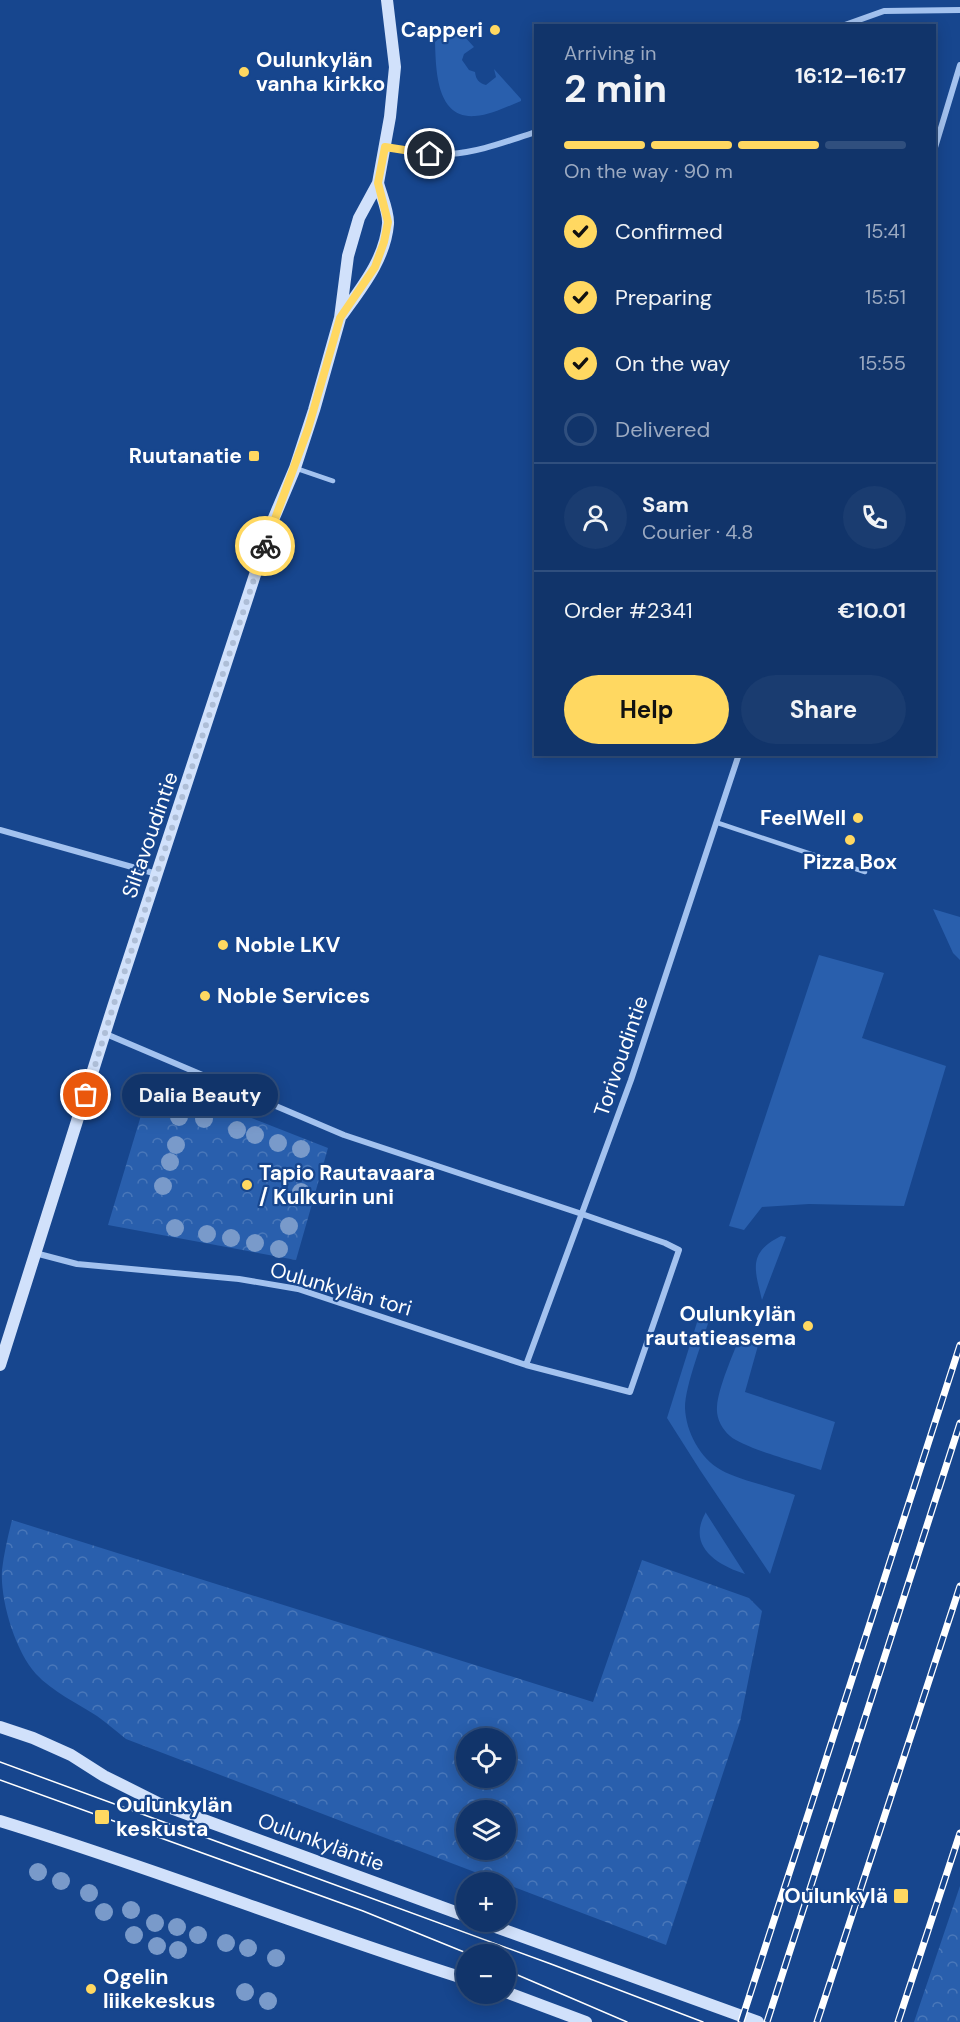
<!DOCTYPE html>
<html lang="en">
<head>
<meta charset="utf-8">
<style>
	:root { --surface:#11346a; --page:#1a3c70; --text:#f1f3f6; --muted:#9caac1; --line:#304f7e; --accent:#ffd861 }
	body { margin:0; font-family:"DM Sans",sans-serif; background:var(--page); color:var(--text); height:100vh; display:flex; flex-direction:column; font-size:22px; white-space:nowrap }
	* { box-sizing:border-box; margin:0 }
	p { font-size:20px; color:var(--muted) }
	.icon { flex:none; width:33px; height:33px; fill:none; stroke:currentColor; stroke-width:2; stroke-linecap:round; stroke-linejoin:round }
	.map { position:relative; flex:1; overflow:hidden }
	.drawer { position:absolute; left:534px; top:24px; width:402px; height:732px; display:flex; flex-direction:column; background:var(--surface); border-radius:0px; box-shadow:0 3px 15px #0003,0 0 0 2px var(--line) }
	.drawer>* { flex:none }
	.controls { position:absolute; left:456px; top:1728px; display:grid; gap:12px }
	.controls a { display:grid; place-items:center; width:60px; height:60px; border-radius:50%; background:var(--surface); box-shadow:0 3px 15px #0003,0 0 0 2px var(--line); font-size:30px }
	.pin { position:absolute; display:grid; place-items:center; width:51px; height:51px; color:#fff; margin:-26px; border:3px solid #fff; border-radius:50%; box-shadow:0 2px 6px #0007 }
	.courier { position:absolute; display:grid; place-items:center; width:60px; height:60px; margin:-30px; border:4px solid #ffd861; border-radius:50%; background:#fff; color:#222; box-shadow:0 2px 8px #0007 }
	.bubble { position:absolute; height:42px; border-radius:21px; background:var(--surface); box-shadow:0 3px 15px #0003,0 0 0 2px var(--line); font-size:20px; font-weight:700; line-height:42px; text-align:center }
	.overview em { font-style:normal; font-weight:700 }
	.overview div { display:flex; flex-direction:column-reverse }
	.overview { display:flex; align-items:center; justify-content:space-between; height:102px; padding:0 30px }
	h1 { font-size:39px; font-weight:700; line-height:45px }
	.bar { display:grid; grid-template-columns:repeat(4,1fr); gap:9px 6px; align-content:center; height:72px; padding:0 30px }
	.bar i { height:8px; border-radius:4px; background:var(--line) }
	.bar .active { background:var(--accent) }
	.bar p { grid-column:span 4 }
	.line { display:flex; align-items:center; gap:15px; padding:0 30px; border-top:2px solid var(--line) }
	.line div { flex:1 }
	.round { display:grid; place-items:center; flex:none; width:63px; height:63px; border-radius:32px; background:var(--page) }
	ol { padding:0 30px; list-style:none }
	li { display:flex; align-items:center; gap:18px; height:66px }
	li p { margin-inline-start:auto }
	li .icon { padding:6px; border-radius:50%; background:var(--accent); color:#111; stroke-width:4 }
	li:last-child { color:var(--muted) }
	li i { width:33px; height:33px; border:3px solid var(--line); border-radius:50% }
	.cta { display:flex; gap:12px; margin-top:auto; padding:12px 30px }
	.cta a { flex:1; height:69px; border-radius:36px; background:var(--accent); color:#111; font-size:24px; font-weight:700; line-height:69px; text-align:center }
	.cta a+a { background:var(--page); color:var(--text) }
	.map>svg:first-child { display:block }
	.grass { fill:#295fad }
	.forest { fill:url(#forest-crowns); fill-rule:evenodd }
	.lines { fill:none; stroke-linecap:round; stroke-linejoin:round }
	.lane { stroke:#a3c2ef; stroke-width:4.5 }
	.street { stroke:#a3c2ef; stroke-width:6 }
	.secondary { stroke:#d1e1fb; stroke-width:12 }
	.tram { stroke:#fff; stroke-width:1.5 }
	.rail-casing { stroke:#fff; stroke-width:7 }
	.rail { stroke:#17468e; stroke-width:4.5; stroke-dasharray:14; stroke-linecap:butt }
	.tree { fill:#799aca }
	.done { stroke:#aebed7; stroke-width:6; stroke-dasharray:0 10.8 }
	.route { stroke:#ffd861; stroke-width:8 }
	.poi-dot { fill:#ffd861; stroke:#17468e; stroke-width:2 }
	.labels { text-anchor:middle; dominant-baseline:central; stroke-width:4.5; stroke-linejoin:round; paint-order:stroke }
	.poi-label { font-size:21px; font-weight:bold; fill:#fff; stroke:#17468e; text-anchor:start }
	.street-label { font-size:21px; fill:#fff; stroke:#17468e }
</style>
</head>
<body>
<div class="map">
<svg width="960" height="2022" viewBox="0 0 960 2022">
	<defs>
		<pattern id="forest-crowns" width="20" height="18" patternUnits="userSpaceOnUse" patternTransform="scale(1.5)"><rect width="20" height="18" fill="#295fad"/><path d="M2 6a3 3 0 1 1 6 0M12 15a3 3 0 1 1 6 0" fill="none" stroke="#4977b9"/></pattern>
	</defs>
	<rect width="100%" height="100%" fill="#17468e"/>
	<!-- grass -->
	<path class="grass" d="M 454,25 L 474,47 L 464,54 L 462,60 L 469,70 L 475,72 C 476,80 479,83 486,85 L 496,77 L 494,69 L 521,99 L 521,101 C 506,107 491,115 475,116 C 436,119 436,69 435,42 Z
		M 933,909 L 960,917 L 960,960 L 953,953 Z
		M 819,955 L 884,973 L 862,1038 L 946,1066 L 904,1206 L 809,1204 L 762,1207 L 744,1230 L 729,1226 Z
		M 781,1236 L 786,1237 L 762,1300 C 755,1270 747,1253 781,1236 Z
		M 711,1314 C 704,1338 685,1385 685,1408 C 686,1432 700,1458 721,1470 C 739,1480 775,1488 795,1495 L 770,1574 L 700,1470 L 667,1418 L 699,1316 Z
		M 740,1336 L 759,1342 L 745,1392 L 835,1422 L 821,1470 C 801,1463 743,1448 730,1436 C 722,1429 716,1418 717,1407 C 718,1388 733,1355 740,1336 Z
		M 706,1512 L 706,1513 L 745,1574 C 717,1565 686,1546 706,1512 Z"/>
	<!-- forest -->
	<path class="forest" d="M 152,1079 L 328,1148 L 296,1260 L 108,1225 Z
		M 12,1520 L 593,1702 L 642,1560 L 749,1598 L 762,1611 L 740,1722 L 666,1945 L 126,1739 C 116,1731 107,1723 97,1716 C 77,1703 53,1692 36,1674 C 15,1651 0,1600 2,1570 C 4,1553 8,1536 12,1520 ZM 466,1738 L 506,1738 L 506,1778 L 466,1778 ZM 506,1810 L 506,1850 L 466,1850 L 466,1810 Z
		M 960,1886 L 960,2022 L 914,2022 Z"/>
	<g class="lines">
		<!-- lane -->
		<path class="lane" d="M 298,469 L 333,481
			M 718,823 L 865,872"/>
		<!-- street -->
		<path class="street" d="M 842,26 L 884,11 L 960,10
			M 385,147 C 406,150 428,154 450,154 C 480,152 507,141 536,132
			M 934,151 L 960,65
			M 0,830 L 157,874
			M 35,1253 L 77,1264 L 239,1279 L 298,1289 L 526,1365 L 630,1392 L 679,1250 L 665,1243 L 582,1214 L 344,1135 L 106,1034
			M 526,1365 L 631,1080 L 739,754"/>
		<!-- secondary -->
		<path class="secondary" d="M 342,315 C 362,287 385,259 388,224 C 389,212 381,195 378,183
			M 0,1365 L 113,1007 L 273,520 L 295,468 L 314,410 L 340,318 L 348,256 L 359,218 L 378,183 L 390,117 L 395,67 L 387,0
			M 0,1727 L 33,1738 L 71,1755 L 104,1776 L 160,1804 L 466,1916
			M 0,1821 C 157,1869 310,1930 466,1979
			M 482,1922 L 758,2022
			M 506,1992 L 586,2022"/>
		<!-- tram -->
		<path class="tram" d="M 0,1762 L 551,1964 L 703,2022
			M 0,1780 L 363,1911 L 469,1954
			M 506,1970 L 627,2022"/>
		<!-- rail casing -->
		<g class="rail-casing">
			<path id="rail" d="M 741,2022 L 960,1345
				M 767,2022 L 960,1423
				M 817,2022 L 960,1586
				M 898,2022 L 960,1833"/>
		</g>
		<!-- rail -->
		<use href="#rail" class="rail"/>
	</g>
	<!-- trees -->
	<g class="tree">
		<circle cx="179" cy="1117" r="9"/>
		<circle cx="204" cy="1119" r="9"/>
		<circle cx="237" cy="1130" r="9"/>
		<circle cx="255" cy="1135" r="9"/>
		<circle cx="278" cy="1143" r="9"/>
		<circle cx="176" cy="1145" r="9"/>
		<circle cx="301" cy="1149" r="9"/>
		<circle cx="170" cy="1162" r="9"/>
		<circle cx="163" cy="1186" r="9"/>
		<circle cx="301" cy="1192" r="9"/>
		<circle cx="289" cy="1226" r="9"/>
		<circle cx="175" cy="1228" r="9"/>
		<circle cx="207" cy="1234" r="9"/>
		<circle cx="231" cy="1238" r="9"/>
		<circle cx="255" cy="1243" r="9"/>
		<circle cx="279" cy="1249" r="9"/>
		<circle cx="38" cy="1872" r="9"/>
		<circle cx="61" cy="1881" r="9"/>
		<circle cx="89" cy="1893" r="9"/>
		<circle cx="131" cy="1910" r="9"/>
		<circle cx="104" cy="1912" r="9"/>
		<circle cx="155" cy="1923" r="9"/>
		<circle cx="177" cy="1927" r="9"/>
		<circle cx="134" cy="1935" r="9"/>
		<circle cx="198" cy="1935" r="9"/>
		<circle cx="226" cy="1943" r="9"/>
		<circle cx="157" cy="1946" r="9"/>
		<circle cx="248" cy="1948" r="9"/>
		<circle cx="178" cy="1950" r="9"/>
		<circle cx="276" cy="1958" r="9"/>
		<circle cx="245" cy="1992" r="9"/>
		<circle cx="268" cy="2001" r="9"/>
	</g>
	<g class="lines">
		<!-- done -->
		<path class="done" d="M 86,1095 L 113,1007 L 265,546"/>
		<!-- route -->
		<path class="route" d="M 265,546 L 308,429 L 340,318 L 375,267 L 384,242 L 388,222 L 378,183 L 385,147 L 430,154"/>
	</g>
	<!-- markers -->
	<g class="poi-dot">
		<circle cx="495" cy="30" r="6"/>
		<circle cx="244" cy="72" r="6"/>
		<rect x="248" y="450" width="12" height="12" rx="3"/>
		<circle cx="858" cy="818" r="6"/>
		<circle cx="850" cy="840" r="6"/>
		<circle cx="223" cy="945" r="6"/>
		<circle cx="205" cy="996" r="6"/>
		<circle cx="247" cy="1185" r="6"/>
		<circle cx="808" cy="1326" r="6"/>
		<rect x="94" y="1809" width="16" height="16" rx="3"/>
		<rect x="893" y="1888" width="16" height="16" rx="3"/>
		<circle cx="91" cy="1989" r="6"/>
	</g>
	<g class="labels">
		<!-- poi labels -->
		<g class="poi-label">
			<text x="483" y="30" text-anchor="end">Capperi</text>
			<text x="256" y="60">Oulunkylän<tspan x="256" dy="24">vanha kirkko</tspan></text>
			<text x="242" y="456" text-anchor="end">Ruutanatie</text>
			<text x="846" y="818" text-anchor="end">FeelWell</text>
			<text x="850" y="862" text-anchor="middle">Pizza Box</text>
			<text x="235" y="945">Noble LKV</text>
			<text x="217" y="996">Noble Services</text>
			<text x="259" y="1173">Tapio Rautavaara<tspan x="259" dy="24">/ Kulkurin uni</tspan></text>
			<text x="796" y="1314" text-anchor="end">Oulunkylän<tspan x="796" dy="24">rautatieasema</tspan></text>
			<text x="116" y="1805">Oulunkylän<tspan x="116" dy="24">keskusta</tspan></text>
			<text x="888" y="1896" text-anchor="end">Oulunkylä</text>
			<text x="103" y="1977">Ogelin<tspan x="103" dy="24">liikekeskus</tspan></text>
		</g>
		<!-- street labels -->
		<g class="street-label">
			<text transform="translate(150 835) rotate(-71)">Siltavoudintie</text>
			<text transform="translate(621 1056) rotate(-71)">Torivoudintie</text>
			<text transform="translate(341 1289) rotate(16)">Oulunkylän tori</text>
			<text transform="translate(321 1842) rotate(20)">Oulunkyläntie</text>
		</g>
	</g>
</svg>
<div class="controls">
<a><svg class="icon" aria-label="locate" viewBox="0 0 24 24"><circle cx="12" cy="12" r="6"/><path d="M12 2v4M12 18v4M2 12h4M18 12h4"/></svg></a>
<a><svg class="icon" aria-label="layers" viewBox="0 0 24 24"><path d="M12 4l9 5-9 5-9-5zM3 14l9 5 9-5"/></svg></a>
<a>+</a>
<a>−</a>
</div>
<div class="pin" style="left:86px;top:1095px;background:#ea580c"><svg class="icon" aria-label="bag" viewBox="0 0 24 24"><path d="M5 8h14l-1 12H6zM9 8a3 3 0 0 1 6 0"/></svg></div>
<div class="pin" style="left:430px;top:154px;background:#1f2937"><svg class="icon" aria-label="home" viewBox="0 0 24 24"><path d="M3 11l9-7 9 7M6 9v11h12V9"/></svg></div>
<div class="courier" style="left:265px;top:546px"><svg class="icon" aria-label="bike" viewBox="0 0 24 24"><circle cx="6" cy="16" r="4"/><circle cx="18" cy="16" r="4"/><path d="M6 16l4-8h5l3 8M10 8l3 8H6M13 5h3"/></svg></div>
<div class="bubble" style="left:122px;top:1074px;width:156px">Dalia Beauty</div>
<section class="drawer">
<div class="overview"><div><h1>2 min</h1><p>Arriving in</p></div><em>16:12–16:17</em></div>
<div class="bar"><i class="active"></i><i class="active"></i><i class="active"></i><i></i><p>On the way · 90 m</p></div>
<ol>
<li><svg class="icon" aria-label="check" viewBox="0 0 24 24"><path d="M5 12l5 5 9-10"/></svg>Confirmed<p>15:41</p></li>
<li><svg class="icon" aria-label="check" viewBox="0 0 24 24"><path d="M5 12l5 5 9-10"/></svg>Preparing<p>15:51</p></li>
<li><svg class="icon" aria-label="check" viewBox="0 0 24 24"><path d="M5 12l5 5 9-10"/></svg>On the way<p>15:55</p></li>
<li><i></i>Delivered</li>
</ol>
<div class="line" style="height:108px"><a class="round"><svg class="icon" aria-label="person" viewBox="0 0 24 24"><circle cx="12" cy="8" r="4"/><path d="M4 21q1-7 8-7t8 7"/></svg></a><div><b>Sam</b><p>Courier · 4.8</p></div><a class="round"><svg class="icon" aria-label="phone" viewBox="0 0 24 24"><path d="M5 4h4l2 5-3 2q2 4 5 5l2-3 5 2v4C11 20 4 13 5 4z"/></svg></a></div>
<div class="line" style="height:78px"><div>Order #2341</div><b>€10.01</b></div>
<div class="cta"><a>Help</a><a>Share</a></div>
</section>
</div>
</body>
</html>
